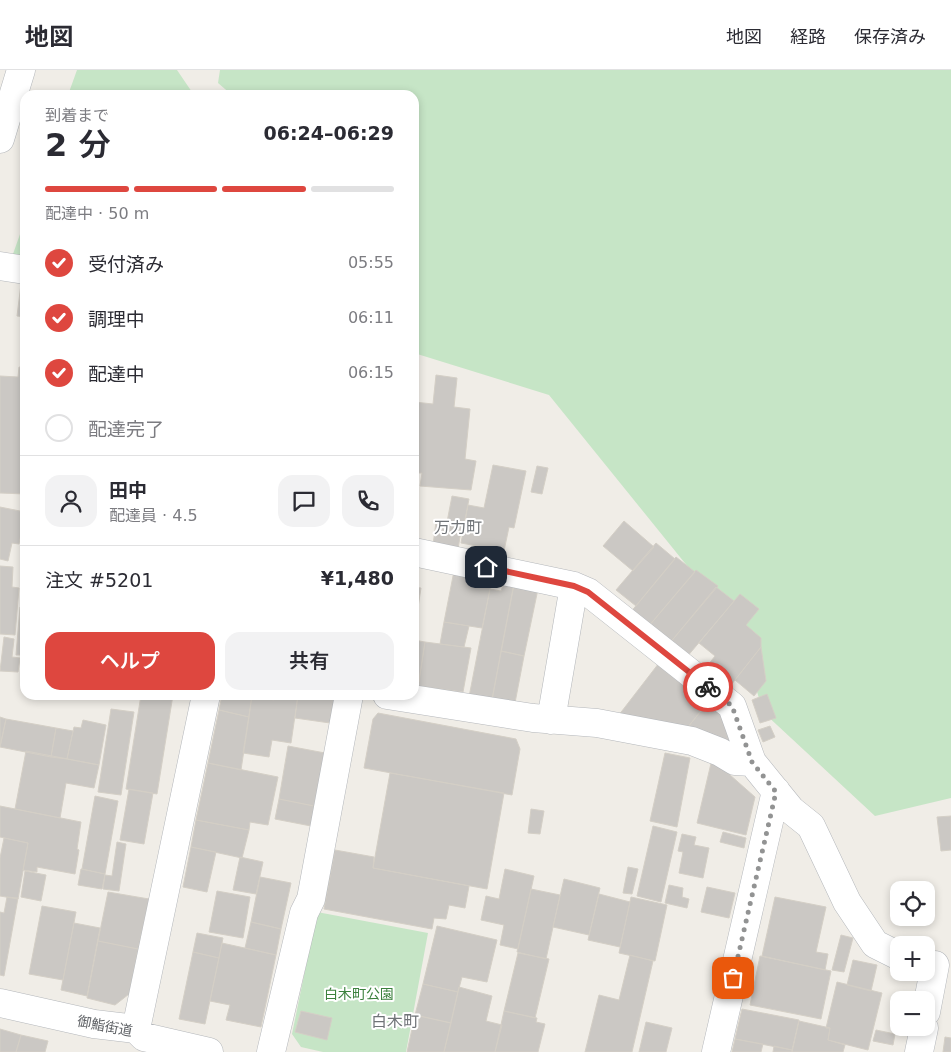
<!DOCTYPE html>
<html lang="ja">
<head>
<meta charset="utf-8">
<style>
	:root { --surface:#fff; --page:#f2f2f3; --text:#2b2b33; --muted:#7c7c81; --line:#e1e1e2; --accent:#de473f }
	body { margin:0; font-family:"DejaVu Sans","Noto Sans JP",sans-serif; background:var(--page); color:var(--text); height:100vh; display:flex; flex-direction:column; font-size:19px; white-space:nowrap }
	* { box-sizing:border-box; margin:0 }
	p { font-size:16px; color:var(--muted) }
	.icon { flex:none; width:28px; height:28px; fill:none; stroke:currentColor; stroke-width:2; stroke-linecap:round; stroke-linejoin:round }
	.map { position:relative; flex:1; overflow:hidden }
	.details { position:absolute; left:20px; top:20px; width:399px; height:610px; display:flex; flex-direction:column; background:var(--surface); border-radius:15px; box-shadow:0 2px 8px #0003 }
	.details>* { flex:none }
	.buttons { position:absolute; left:890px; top:811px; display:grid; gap:10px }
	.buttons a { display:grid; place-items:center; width:45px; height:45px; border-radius:10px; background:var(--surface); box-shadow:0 2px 8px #0003; font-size:25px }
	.pin { position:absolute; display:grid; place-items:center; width:42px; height:42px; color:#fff; margin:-21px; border-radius:10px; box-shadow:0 2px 8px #0006 }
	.courier { position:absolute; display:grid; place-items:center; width:50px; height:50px; margin:-25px; border:4px solid #de473f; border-radius:50%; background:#fff; color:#222; box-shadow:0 1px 6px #0007 }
	.summary em { font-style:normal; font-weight:600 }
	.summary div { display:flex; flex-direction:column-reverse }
	.summary { display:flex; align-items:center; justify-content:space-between; height:85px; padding:0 25px }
	h1 { font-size:32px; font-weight:600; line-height:38px }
	.bar { display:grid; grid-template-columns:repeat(4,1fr); gap:8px 5px; align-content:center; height:60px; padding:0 25px }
	.bar i { height:6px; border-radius:4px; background:var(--line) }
	.bar .current { background:var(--accent) }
	.bar p { grid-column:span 4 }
	.line { display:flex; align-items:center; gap:12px; padding:0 25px; border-top:1px solid var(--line) }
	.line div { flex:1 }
	.round { display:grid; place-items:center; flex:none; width:52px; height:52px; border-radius:15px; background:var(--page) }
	ol { padding:0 25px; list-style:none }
	li { display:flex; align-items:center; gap:15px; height:55px }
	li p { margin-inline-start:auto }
	li .icon { padding:5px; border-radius:50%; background:var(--accent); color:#fff; stroke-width:4 }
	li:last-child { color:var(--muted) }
	li i { width:28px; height:28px; border:2px solid var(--line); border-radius:50% }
	.button { display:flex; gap:10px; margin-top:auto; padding:10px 25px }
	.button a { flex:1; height:58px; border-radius:15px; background:var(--accent); color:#fff; font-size:20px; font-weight:600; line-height:58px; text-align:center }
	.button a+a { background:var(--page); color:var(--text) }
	header { display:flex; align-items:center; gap:30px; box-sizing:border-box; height:70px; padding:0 25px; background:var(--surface); border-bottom:1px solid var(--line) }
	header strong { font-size:24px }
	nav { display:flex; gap:28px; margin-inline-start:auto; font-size:18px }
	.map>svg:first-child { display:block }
	.green { fill:#c6e5c6 }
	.building { fill:#cbc8c4; stroke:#d4cfc6 }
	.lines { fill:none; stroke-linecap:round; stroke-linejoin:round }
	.minor-casing { stroke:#b4b7bb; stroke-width:29 }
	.minor { stroke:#fff; stroke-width:28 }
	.done { stroke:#929393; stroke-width:5; stroke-dasharray:0 9 }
	.route { stroke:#de473f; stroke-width:6 }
	.labels { text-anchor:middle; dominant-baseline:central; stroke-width:4; stroke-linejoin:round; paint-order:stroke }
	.park-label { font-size:14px; fill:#3b813d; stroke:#fff }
	.street-label { font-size:14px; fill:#5f6266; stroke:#fff }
	.quarter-label { font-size:16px; fill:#707478; stroke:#fff }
</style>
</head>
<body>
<header>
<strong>地図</strong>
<nav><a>地図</a><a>経路</a><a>保存済み</a></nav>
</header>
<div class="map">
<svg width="951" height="982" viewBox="0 0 951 982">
	<rect width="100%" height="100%" fill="#f0ede7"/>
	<!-- green -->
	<path class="green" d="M 77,0 L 177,0 L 194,25 L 68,25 Z
		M 220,0 L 951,0 L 951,728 L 875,746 L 763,642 L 739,560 L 549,325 L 414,283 L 414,25 L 232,25 L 218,13 Z
		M 25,150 L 25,186 L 13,184 Z
		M 317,842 L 428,863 L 406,982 L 323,982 L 301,977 L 292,964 Z"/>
	<!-- building -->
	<path class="building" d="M 21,214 L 25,215 L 25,247 L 17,246 Z
		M 19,297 L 25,298 L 25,424 L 0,423 L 0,306 L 18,307 Z
		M 436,305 L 457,308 L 454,337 L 470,339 L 465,389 L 476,391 L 471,420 L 420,416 L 422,403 L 414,403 L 414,332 L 433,334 Z
		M 493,395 L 526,401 L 514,458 L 509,457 L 504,481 L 461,473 L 468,435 L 484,438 Z
		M 537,396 L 548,398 L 542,424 L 531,422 Z
		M 452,426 L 469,429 L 464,455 L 447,452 Z
		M 0,437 L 25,442 L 19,474 L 12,473 L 8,491 L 0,489 Z
		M 624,451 L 654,477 L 633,501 L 603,476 Z
		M 436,452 L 462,455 L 458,479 L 433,475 Z
		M 656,473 L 675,489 L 636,536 L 616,520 Z
		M 676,487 L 695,502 L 648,557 L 630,543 Z
		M 0,496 L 13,497 L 12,517 L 19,518 L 15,565 L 0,564 Z
		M 696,500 L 718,516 L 669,574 L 648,557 Z
		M 454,501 L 492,509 L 482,558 L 444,552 Z
		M 504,512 L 514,514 L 492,630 L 469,627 L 490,519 L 501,521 Z
		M 514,514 L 538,519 L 524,586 L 501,581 Z
		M 414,517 L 421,518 L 414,563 Z
		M 716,517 L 734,531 L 686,588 L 669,574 Z
		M 740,524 L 759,539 L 746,555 L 761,568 L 761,577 L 731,615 L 708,595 L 715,586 L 699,573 Z
		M 20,537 L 25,537 L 25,585 L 16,585 Z
		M 444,552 L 469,556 L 464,577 L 440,574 Z
		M 4,567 L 14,569 L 12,587 L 20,588 L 18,602 L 0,601 Z
		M 414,570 L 425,572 L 419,612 L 414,611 Z
		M 425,572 L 471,578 L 463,622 L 418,616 Z
		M 761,577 L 766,611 L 754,626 L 735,610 Z
		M 501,581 L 524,586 L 514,638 L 491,635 Z
		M 659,593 L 708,632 L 684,662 L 615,650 Z
		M 767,624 L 776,648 L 760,653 L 752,630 Z
		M 141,625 L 173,625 L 157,724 L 126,719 Z
		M 222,625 L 252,625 L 249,647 L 219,640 Z
		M 275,625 L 298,625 L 291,673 L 272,670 L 269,687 L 243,683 L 252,626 L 274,630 Z
		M 298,625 L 335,625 L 330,653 L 295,648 Z
		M 708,632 L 723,644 L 734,671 L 727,679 L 684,662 Z
		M 111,639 L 134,642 L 121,725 L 98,722 Z
		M 219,640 L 249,647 L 241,700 L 208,693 Z
		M 378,643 L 516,669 L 520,679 L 512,725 L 364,698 L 373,649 Z
		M 0,647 L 6,649 L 0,677 Z
		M 6,649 L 56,658 L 51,687 L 0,677 Z
		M 83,650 L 106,655 L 99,695 L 67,689 L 74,657 L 81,658 Z
		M 770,656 L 775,667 L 763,672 L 758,660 Z
		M 56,658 L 73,661 L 67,689 L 51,687 Z
		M 288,676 L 325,683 L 314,736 L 279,729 Z
		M 26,681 L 99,695 L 94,718 L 66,713 L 60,748 L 15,739 Z
		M 665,683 L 690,688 L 677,757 L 650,751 Z
		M 712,689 L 755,727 L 746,765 L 697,753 Z
		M 208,693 L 278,707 L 268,755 L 250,752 L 249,760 L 196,750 Z
		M 390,703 L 504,723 L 487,819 L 373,798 Z
		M 129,719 L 153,723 L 144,774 L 120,770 Z
		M 95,726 L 118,731 L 105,804 L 82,799 Z
		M 279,729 L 314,736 L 311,756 L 275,749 Z
		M 0,736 L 81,752 L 77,779 L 79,780 L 75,804 L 37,797 L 37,802 L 23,800 L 28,773 L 0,767 Z
		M 531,739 L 544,741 L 540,764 L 528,763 Z
		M 951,746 L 951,780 L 941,781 L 937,747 Z
		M 196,750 L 249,760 L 242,788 L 191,777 Z
		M 653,756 L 677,762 L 661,832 L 637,826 Z
		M 723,762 L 746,768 L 744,778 L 720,772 Z
		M 682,764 L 696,767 L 694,775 L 709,778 L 703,808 L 679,803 L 683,782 L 678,781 Z
		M 4,768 L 28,773 L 18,829 L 0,826 L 0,788 Z
		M 117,772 L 126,774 L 119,821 L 103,819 L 105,805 L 112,806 Z
		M 191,777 L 216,782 L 207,822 L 183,817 Z
		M 335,780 L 374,787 L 373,798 L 469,816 L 465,838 L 449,835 L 446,849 L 434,848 L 432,859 L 324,839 Z
		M 240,787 L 263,792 L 256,824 L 233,820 Z
		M 628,797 L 638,799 L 632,824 L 623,823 Z
		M 81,799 L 105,804 L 102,819 L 78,815 Z
		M 505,799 L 534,806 L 518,879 L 500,875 L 504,855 L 481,850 L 486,826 L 499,829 Z
		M 25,801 L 46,805 L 41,831 L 21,827 Z
		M 260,807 L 291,813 L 281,859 L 251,852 Z
		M 564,809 L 600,818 L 589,865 L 553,857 Z
		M 669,815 L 683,818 L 682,827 L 689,829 L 687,838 L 665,833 Z
		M 707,817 L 735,823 L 729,848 L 701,842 Z
		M 531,819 L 560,825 L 546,889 L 517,882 Z
		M 217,821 L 250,827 L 243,868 L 209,862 Z
		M 108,822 L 149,829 L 138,879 L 98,871 Z
		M 599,824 L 630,832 L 620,877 L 588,870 Z
		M 7,827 L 18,828 L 4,906 L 0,905 L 0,842 L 4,843 Z
		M 631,827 L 667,835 L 655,891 L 619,883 Z
		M 775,827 L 826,837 L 816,882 L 828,884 L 825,900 L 762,886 Z
		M 42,836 L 76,842 L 63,910 L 29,904 Z
		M 251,852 L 281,859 L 276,885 L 245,878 Z
		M 74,853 L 100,858 L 87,926 L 61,920 Z
		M 437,856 L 497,870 L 487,912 L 462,907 L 458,922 L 423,914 Z
		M 197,863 L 223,868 L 219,888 L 193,882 Z
		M 841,865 L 853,868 L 844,902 L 832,900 Z
		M 98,871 L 138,879 L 129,924 L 115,935 L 87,928 Z
		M 222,873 L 276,885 L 261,957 L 226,950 L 230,935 L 210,931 Z
		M 193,882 L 219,888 L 205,954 L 179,949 Z
		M 518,883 L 549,889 L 535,948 L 504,941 Z
		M 630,885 L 653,891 L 632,982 L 585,982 L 599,925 L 619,930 Z
		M 760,886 L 831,901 L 821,949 L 750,935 Z
		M 853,890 L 877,895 L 871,921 L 847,915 Z
		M 837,912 L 882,923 L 868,980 L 828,970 L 830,958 L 826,958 Z
		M 423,914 L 458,922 L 451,953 L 415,945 Z
		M 459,917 L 492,926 L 486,951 L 502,955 L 495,982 L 444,982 Z
		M 742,939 L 799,950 L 792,980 L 735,969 Z
		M 301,941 L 332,948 L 327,970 L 295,962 Z
		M 504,941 L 537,948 L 536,952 L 545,954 L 538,982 L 495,982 Z
		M 415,945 L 451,953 L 444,982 L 407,982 Z
		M 799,951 L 830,958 L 828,970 L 845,975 L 843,982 L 792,982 Z
		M 646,952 L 672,958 L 666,982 L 639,982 Z
		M 0,959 L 21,965 L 16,982 L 0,982 Z
		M 876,960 L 895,964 L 893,975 L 873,971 Z
		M 21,965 L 48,971 L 45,982 L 16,982 Z
		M 945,967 L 951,968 L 951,982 L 943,982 Z
		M 735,969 L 763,974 L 761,982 L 732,982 Z
		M 774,976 L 792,980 L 792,982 L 773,982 Z"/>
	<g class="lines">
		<!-- minor casing -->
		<g class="minor-casing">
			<path id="minor" d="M 0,69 L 21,0
				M 0,196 L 25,200
				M 414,482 L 574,516 L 588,522 L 732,636 L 752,692 L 791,740 L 811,756 L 847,832 L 875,874 L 899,886
				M 387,625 L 533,648 L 597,653 L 692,671 L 720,682 L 735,691 L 752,692
				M 551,650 L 574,516
				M 0,933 L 94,954 L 136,959 L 144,967 L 209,982
				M 926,942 L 935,895
				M 136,959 L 206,625
				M 271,982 L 304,843 L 311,829 L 349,625
				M 716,982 L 776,721
				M 919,982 L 924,958"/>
		</g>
		<!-- minor -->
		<use href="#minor" class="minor"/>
	</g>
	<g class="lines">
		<!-- done -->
		<path class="done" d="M 708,617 L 732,636 L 752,692 L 776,722 L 733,908"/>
		<!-- route -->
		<path class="route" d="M 486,497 L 574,516 L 588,522 L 708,617"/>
	</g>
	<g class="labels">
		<!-- park labels -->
		<g class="park-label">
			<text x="359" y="924">白木町公園</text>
		</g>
		<!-- street labels -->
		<g class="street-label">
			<text transform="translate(105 956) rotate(11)">御鮨街道</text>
		</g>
		<!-- quarter labels -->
		<g class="quarter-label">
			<text x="458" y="457">万力町</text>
			<text x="395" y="951">白木町</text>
		</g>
	</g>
</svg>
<div class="buttons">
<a><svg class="icon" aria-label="locate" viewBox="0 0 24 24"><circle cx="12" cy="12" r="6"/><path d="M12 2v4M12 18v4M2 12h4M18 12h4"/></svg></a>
<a>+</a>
<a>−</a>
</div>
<div class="pin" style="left:733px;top:908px;background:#ea580c"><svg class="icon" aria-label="bag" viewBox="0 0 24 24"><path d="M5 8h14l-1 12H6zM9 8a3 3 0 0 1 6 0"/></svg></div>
<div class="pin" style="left:486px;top:497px;background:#1f2937"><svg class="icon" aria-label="home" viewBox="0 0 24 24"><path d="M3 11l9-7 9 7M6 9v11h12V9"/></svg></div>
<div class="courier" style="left:708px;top:617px"><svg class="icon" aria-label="bike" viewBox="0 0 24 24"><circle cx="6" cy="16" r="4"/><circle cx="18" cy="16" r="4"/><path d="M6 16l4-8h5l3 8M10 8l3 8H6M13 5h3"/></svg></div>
<section class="details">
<div class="summary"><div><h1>2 分</h1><p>到着まで</p></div><em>06:24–06:29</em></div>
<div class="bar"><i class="current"></i><i class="current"></i><i class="current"></i><i></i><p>配達中 · 50 m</p></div>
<ol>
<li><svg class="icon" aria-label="check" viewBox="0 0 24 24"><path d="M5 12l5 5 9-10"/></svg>受付済み<p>05:55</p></li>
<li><svg class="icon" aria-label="check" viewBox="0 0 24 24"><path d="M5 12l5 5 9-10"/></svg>調理中<p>06:11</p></li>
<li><svg class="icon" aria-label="check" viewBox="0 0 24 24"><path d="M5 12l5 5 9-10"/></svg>配達中<p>06:15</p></li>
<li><i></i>配達完了</li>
</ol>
<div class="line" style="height:90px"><a class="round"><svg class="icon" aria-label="person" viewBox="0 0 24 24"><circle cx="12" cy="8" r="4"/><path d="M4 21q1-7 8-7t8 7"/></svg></a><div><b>田中</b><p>配達員 · 4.5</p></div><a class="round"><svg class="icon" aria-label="chat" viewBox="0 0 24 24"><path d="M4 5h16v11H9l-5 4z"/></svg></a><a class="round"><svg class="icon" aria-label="phone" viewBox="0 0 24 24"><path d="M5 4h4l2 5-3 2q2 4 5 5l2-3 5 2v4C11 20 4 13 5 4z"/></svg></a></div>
<div class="line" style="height:65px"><div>注文 #5201</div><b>¥1,480</b></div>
<div class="button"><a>ヘルプ</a><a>共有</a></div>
</section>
</div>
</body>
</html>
